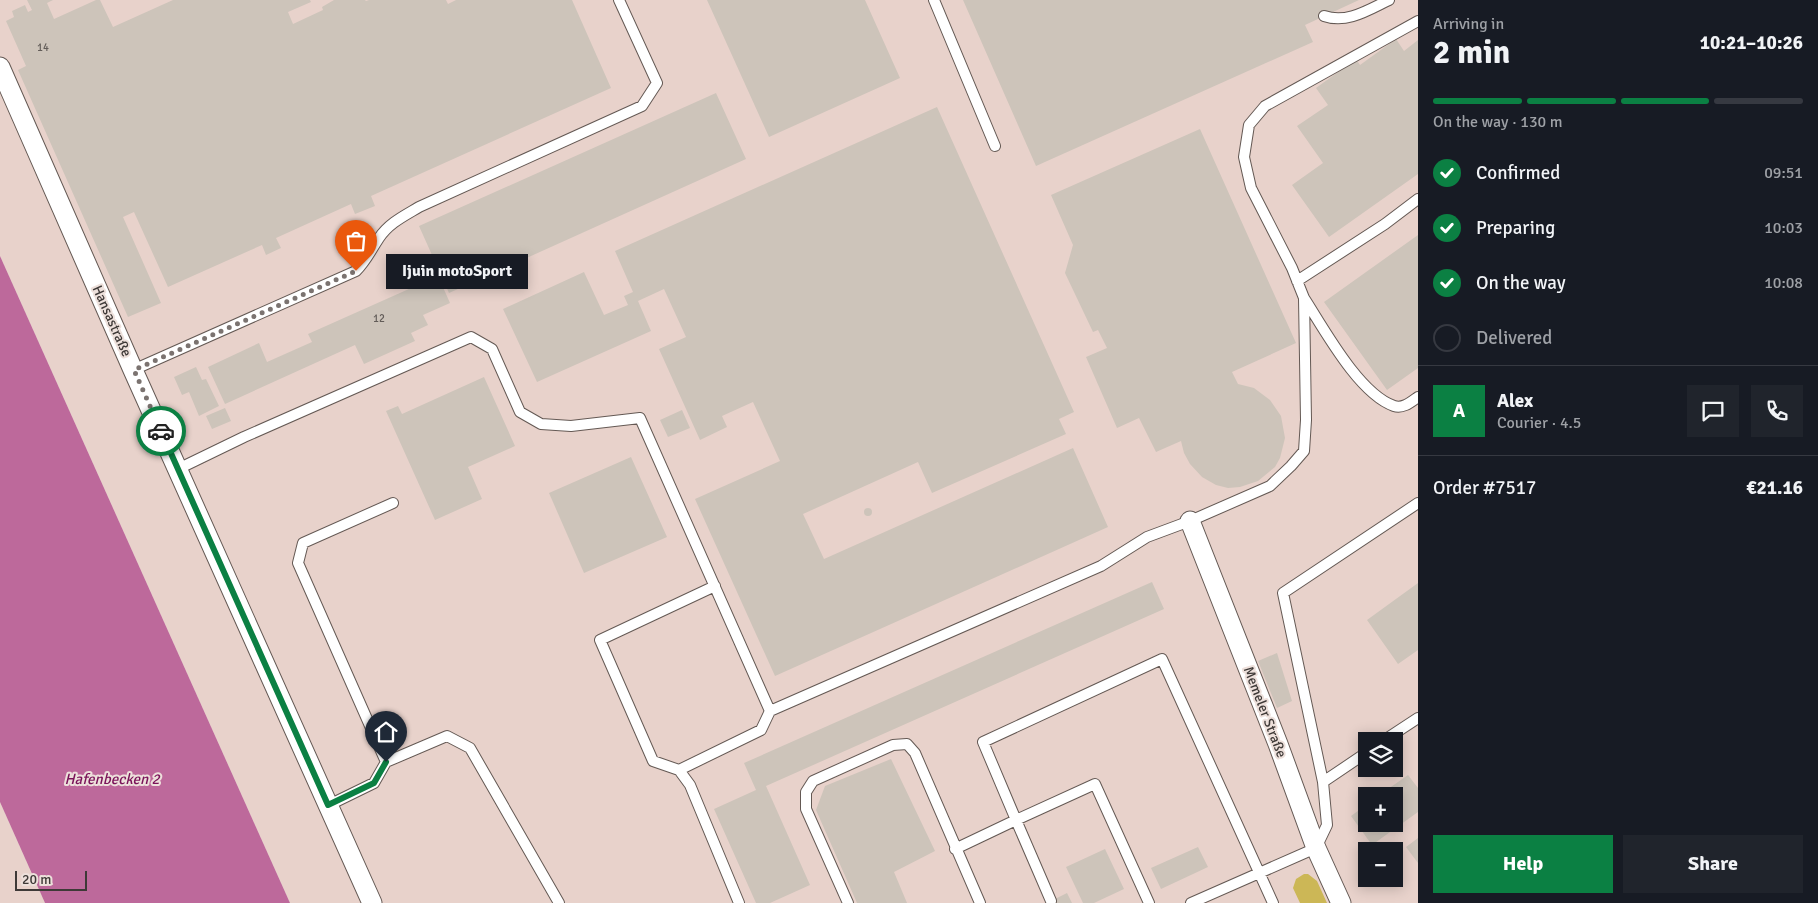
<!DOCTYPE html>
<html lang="en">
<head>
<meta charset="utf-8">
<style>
	:root { --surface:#171b24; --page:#20242c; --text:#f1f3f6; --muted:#9ea1a6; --line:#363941; --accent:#0b8043 }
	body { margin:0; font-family:Signika,sans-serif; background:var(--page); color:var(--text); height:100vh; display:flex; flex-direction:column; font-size:19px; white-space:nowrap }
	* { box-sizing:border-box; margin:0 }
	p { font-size:16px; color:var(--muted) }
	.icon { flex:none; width:28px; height:28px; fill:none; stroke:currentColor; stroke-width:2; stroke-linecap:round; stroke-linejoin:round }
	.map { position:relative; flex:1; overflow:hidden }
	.drawer { display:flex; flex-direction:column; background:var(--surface); width:400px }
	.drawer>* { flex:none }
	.tools { position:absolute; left:1358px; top:732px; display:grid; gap:10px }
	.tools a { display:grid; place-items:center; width:45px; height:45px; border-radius:0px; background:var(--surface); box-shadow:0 2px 12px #0003; font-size:25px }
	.scale { position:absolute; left:15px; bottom:12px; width:72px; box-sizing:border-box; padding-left:5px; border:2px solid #3e3937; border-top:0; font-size:14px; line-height:18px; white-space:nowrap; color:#3e3937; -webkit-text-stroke:4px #ede0db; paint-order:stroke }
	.pin { position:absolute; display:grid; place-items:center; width:42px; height:42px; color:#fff; margin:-51px -21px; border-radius:50% 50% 50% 0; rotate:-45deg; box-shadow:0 0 5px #0007 }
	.pin .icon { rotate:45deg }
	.courier { position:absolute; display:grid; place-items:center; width:50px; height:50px; margin:-25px; border:4px solid #0b8043; border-radius:50%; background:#fff; color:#222; box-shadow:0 1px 6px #0007 }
	.bubble { position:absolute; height:35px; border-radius:0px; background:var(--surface); box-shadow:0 2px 12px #0003; font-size:16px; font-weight:700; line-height:35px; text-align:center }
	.overview em { font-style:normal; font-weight:700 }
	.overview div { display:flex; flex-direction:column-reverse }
	.overview { display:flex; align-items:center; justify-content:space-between; height:85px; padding:0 15px }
	h1 { font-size:32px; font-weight:700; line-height:38px }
	.bar { display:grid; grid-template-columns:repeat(4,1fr); gap:8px 5px; align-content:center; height:60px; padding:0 15px }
	.bar i { height:6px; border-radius:4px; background:var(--line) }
	.bar .current { background:var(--accent) }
	.bar p { grid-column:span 4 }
	.line { display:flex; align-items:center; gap:12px; padding:0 15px; border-top:1px solid var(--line) }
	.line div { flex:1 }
	.round { display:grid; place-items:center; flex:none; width:52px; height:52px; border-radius:0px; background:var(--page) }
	ol { padding:0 15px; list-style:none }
	li { display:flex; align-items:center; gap:15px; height:55px }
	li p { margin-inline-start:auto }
	li .icon { padding:5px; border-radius:50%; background:var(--accent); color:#fff; stroke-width:4 }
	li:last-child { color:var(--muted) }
	li i { width:28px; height:28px; border:2px solid var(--line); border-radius:50% }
	.action { display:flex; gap:10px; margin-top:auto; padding:10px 15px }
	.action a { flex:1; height:58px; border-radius:0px; background:var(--accent); color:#fff; font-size:20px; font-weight:700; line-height:58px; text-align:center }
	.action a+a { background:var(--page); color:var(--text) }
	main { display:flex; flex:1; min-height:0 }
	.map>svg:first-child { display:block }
	.built { fill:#e8d2cb; fill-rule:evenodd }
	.green { fill:#ccb756 }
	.water { fill:#bd699b }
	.building { fill:#cdc4ba }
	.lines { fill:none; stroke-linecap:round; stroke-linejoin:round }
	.lane-casing { stroke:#645954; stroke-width:12 }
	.street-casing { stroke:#645954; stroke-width:21 }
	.lane { stroke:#fff; stroke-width:10 }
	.street { stroke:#fff; stroke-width:19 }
	.done { stroke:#7b7370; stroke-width:5; stroke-dasharray:0 9 }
	.route { stroke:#0b8043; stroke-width:6 }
	.labels { text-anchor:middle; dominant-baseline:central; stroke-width:4; stroke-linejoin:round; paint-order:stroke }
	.number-label { font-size:11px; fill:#625c58 }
	.street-label { font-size:14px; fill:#3e3937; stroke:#ede0db }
	.water-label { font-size:15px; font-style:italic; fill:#7a1359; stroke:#ede0db }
</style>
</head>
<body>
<main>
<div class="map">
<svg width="1418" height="903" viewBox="0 0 1418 903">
	<rect width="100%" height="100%" fill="#ede0db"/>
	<!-- built -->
	<path class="built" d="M 0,0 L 1418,0 L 1418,903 L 290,903 L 0,256 ZM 1366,741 L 1394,741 L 1394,769 L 1366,769 ZM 1366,796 L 1394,796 L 1394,824 L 1366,824 ZM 1366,851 L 1394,851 L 1394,879 L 1366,879 Z
		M 0,802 L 45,903 L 0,903 Z"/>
	<!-- green -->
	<path class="green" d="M 1304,874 L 1308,874 L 1317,881 L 1327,903 L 1300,903 L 1293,888 L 1296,879 Z"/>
	<!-- water -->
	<path class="water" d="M 0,256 L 290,903 L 45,903 L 0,802 Z"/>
	<!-- building -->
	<path class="building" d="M 27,0 L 53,0 L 47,3 L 54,19 L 96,0 L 100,0 L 113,27 L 173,0 L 310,0 L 311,2 L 288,12 L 293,24 L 323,10 L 322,7 L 334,0 L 365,0 L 366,1 L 369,0 L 446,0 L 448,4 L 456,0 L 572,0 L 611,88 L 371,196 L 375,206 L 355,214 L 351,204 L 276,238 L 281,248 L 266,255 L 262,245 L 168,287 L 134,212 L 123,217 L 161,303 L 128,317 L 18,70 L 26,66 L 6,21 L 14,17 L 12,11 L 25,5 L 28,12 L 32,10 Z
		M 707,0 L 865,0 L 900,78 L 769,137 Z
		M 963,0 L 1359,0 L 1305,25 L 1313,42 L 1036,166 Z
		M 1396,39 L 1404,51 L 1418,40 L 1418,174 L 1329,237 L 1292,185 L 1323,163 L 1297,126 L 1328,105 L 1316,88 L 1356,59 L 1360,65 Z
		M 716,93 L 746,159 L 449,293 L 419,226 Z
		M 937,107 L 1074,412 L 1059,419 L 1066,434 L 932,493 L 918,462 L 803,514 L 824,559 L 1073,448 L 1108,527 L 775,676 L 695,499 L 780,461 L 753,402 L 722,416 L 727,427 L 700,440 L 659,349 L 686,337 L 664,289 L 638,301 L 651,331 L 537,382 L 503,309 L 584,272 L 604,315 L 628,305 L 624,296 L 633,292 L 615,251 Z
		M 1200,129 L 1296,343 L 1232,372 L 1238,384 L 1254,388 L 1270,400 L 1281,416 L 1285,438 L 1280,458 L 1275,467 L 1258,481 L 1240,487 L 1228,488 L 1216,485 L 1202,477 L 1190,464 L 1184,453 L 1181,441 L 1156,452 L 1139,418 L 1117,428 L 1086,357 L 1107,348 L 1098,330 L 1093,332 L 1065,273 L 1073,245 L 1051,195 Z
		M 1418,235 L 1418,368 L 1387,390 L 1324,302 Z
		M 438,276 L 450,303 L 423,315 L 428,325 L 411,333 L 415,341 L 364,364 L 355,345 L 225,404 L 208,367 L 259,343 L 267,362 L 312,342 L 308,334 Z
		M 196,367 L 202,380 L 206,379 L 219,406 L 199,416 L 189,392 L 182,395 L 174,377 Z
		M 484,377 L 515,446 L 468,467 L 482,499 L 435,520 L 386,411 L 398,406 L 402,414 Z
		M 225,408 L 231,421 L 212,429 L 206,416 Z
		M 682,410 L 690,428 L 668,437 L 660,420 Z
		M 631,457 L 667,537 L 584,573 L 549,493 Z
		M864 512a4 4 0 1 1 8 0a4 4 0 1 1-8 0Z
		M 1152,582 L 1164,609 L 766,786 L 810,885 L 770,903 L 756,903 L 714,809 L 756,790 L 744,763 Z
		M 1418,583 L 1418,650 L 1398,664 L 1367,620 Z
		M 1277,653 L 1292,701 L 1277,708 L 1258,661 Z
		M 891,759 L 935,851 L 894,872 L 907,903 L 857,903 L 816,810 L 825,786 Z
		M 1408,775 L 1418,788 L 1418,812 L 1372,845 L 1351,816 L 1366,805 L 1366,824 L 1394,824 L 1394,796 L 1378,796 Z
		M 1418,838 L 1418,863 L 1406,847 Z
		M 1198,847 L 1208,867 L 1161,889 L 1151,868 Z
		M 1105,849 L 1124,889 L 1094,903 L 1083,903 L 1066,867 Z
		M 1067,893 L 1072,903 L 1045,903 L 1051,901 Z"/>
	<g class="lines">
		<!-- lane casing -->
		<g class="lane-casing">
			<path id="lane" d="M 934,0 L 995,146
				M 1324,16 C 1347,24 1368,10 1389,0
				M 1297,281 L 1385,224 L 1418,199
				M 1304,298 C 1324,329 1359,394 1394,406 C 1403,409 1411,402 1418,397
				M 133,370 L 356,271 C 366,261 371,250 379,238 C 389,223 404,216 419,207 L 642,106 L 657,83 L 619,0
				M 178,469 L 244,437 L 471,337 L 492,349 L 520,412 L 541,424 L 571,426 L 640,418 L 770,711 L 1101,566 L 1147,537 L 1190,521 L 1270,486 L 1291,466 L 1304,451 L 1306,420 L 1304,298 L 1292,268 L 1251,188 L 1244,157 L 1249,125 L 1265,106 L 1418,21
				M 715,586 L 600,640 L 653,761 L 679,770 L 690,785 L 739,903
				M 1383,741 L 1418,718
				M 386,762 L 447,736 L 470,748 L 559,903
				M 679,770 L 761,730 L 770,711
				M 1323,782 L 1366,753
				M 329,805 L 374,783 L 386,762 L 298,563 L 303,543 L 393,503
				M 955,849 L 1016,820 L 983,742 L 1162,659 L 1273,903
				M 1051,901 L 1016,820 L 1095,784 L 1149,903
				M 848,903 L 806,809 L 806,792 L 813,781 L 893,745 L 907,744 L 915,753 L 980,903
				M 1191,903 L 1316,848 L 1327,825 L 1323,782 L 1283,593 L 1418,503"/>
		</g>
		<!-- street casing -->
		<g class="street-casing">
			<path id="street" d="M 0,67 L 133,370 L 372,903
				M 1190,521 L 1278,744 L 1316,848 L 1341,903"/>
		</g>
		<!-- lane -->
		<use href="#lane" class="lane"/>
		<!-- street -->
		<use href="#street" class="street"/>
	</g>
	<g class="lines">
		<!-- done -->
		<path class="done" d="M 161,431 L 134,370 L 356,271"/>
		<!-- route -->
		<path class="route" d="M 161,431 L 328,805 L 374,783 L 386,762"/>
	</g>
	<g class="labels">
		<!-- number labels -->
		<g class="number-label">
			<text x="43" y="47">14</text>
			<text x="379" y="318">12</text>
		</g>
		<!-- street labels -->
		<g class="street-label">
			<text transform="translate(112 321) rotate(66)">Hansastraße</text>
			<text transform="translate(1265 712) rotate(69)">Memeler Straße</text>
		</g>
		<!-- water labels -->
		<g class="water-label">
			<text x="112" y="779">Hafenbecken 2</text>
		</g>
	</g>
</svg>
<div class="tools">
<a><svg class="icon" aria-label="layers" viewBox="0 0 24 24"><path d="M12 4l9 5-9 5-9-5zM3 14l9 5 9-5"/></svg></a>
<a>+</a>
<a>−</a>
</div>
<div class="scale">20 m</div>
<div class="pin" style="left:356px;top:271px;background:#ea580c"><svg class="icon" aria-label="bag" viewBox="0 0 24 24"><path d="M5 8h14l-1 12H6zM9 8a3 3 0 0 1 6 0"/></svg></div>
<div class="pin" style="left:386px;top:762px;background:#1f2937"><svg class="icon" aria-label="home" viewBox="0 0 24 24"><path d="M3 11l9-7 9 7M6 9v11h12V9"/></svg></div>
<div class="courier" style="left:161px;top:431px"><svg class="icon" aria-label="car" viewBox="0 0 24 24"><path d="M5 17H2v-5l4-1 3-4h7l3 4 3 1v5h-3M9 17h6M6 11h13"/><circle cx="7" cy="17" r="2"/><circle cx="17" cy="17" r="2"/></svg></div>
<div class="bubble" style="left:386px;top:254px;width:142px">Ijuin motoSport</div>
</div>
<section class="drawer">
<div class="overview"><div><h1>2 min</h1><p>Arriving in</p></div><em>10:21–10:26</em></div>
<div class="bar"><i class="current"></i><i class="current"></i><i class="current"></i><i></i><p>On the way · 130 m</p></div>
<ol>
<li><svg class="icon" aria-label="check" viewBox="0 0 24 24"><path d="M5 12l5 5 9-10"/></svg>Confirmed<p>09:51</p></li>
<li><svg class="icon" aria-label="check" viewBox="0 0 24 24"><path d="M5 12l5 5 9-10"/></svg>Preparing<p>10:03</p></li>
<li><svg class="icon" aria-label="check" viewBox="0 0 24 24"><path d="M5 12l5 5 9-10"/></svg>On the way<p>10:08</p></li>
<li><i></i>Delivered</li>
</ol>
<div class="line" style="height:90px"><b class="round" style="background:var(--accent);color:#fff">A</b><div><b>Alex</b><p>Courier · 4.5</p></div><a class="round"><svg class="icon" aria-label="chat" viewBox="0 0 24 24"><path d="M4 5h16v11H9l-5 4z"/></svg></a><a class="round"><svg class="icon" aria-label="phone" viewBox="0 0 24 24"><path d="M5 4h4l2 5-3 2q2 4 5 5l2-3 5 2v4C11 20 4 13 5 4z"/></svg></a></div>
<div class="line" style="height:65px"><div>Order #7517</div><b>€21.16</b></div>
<div class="action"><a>Help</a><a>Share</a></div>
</section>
</main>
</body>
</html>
